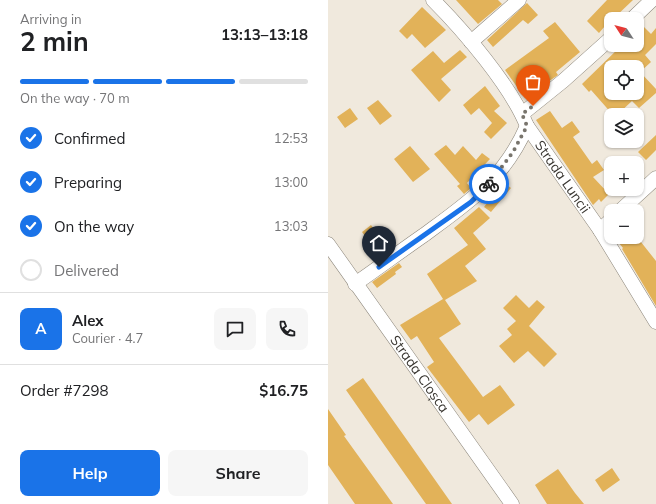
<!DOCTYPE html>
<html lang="en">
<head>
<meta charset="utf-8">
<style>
	:root { --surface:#fff; --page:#f6f6f6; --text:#202124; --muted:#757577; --line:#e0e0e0; --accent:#1a73e8 }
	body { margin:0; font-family:Mulish,sans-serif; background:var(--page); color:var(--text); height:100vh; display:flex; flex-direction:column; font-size:15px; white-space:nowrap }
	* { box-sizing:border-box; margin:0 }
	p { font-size:13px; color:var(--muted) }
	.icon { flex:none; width:22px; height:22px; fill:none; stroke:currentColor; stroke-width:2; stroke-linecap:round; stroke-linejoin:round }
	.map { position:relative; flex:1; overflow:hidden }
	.drawer { display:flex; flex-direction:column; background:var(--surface); width:328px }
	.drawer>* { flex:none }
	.needle { width:26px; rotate:306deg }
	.controls { position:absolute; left:276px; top:12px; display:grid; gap:8px }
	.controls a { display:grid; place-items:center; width:40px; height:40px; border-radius:8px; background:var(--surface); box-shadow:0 1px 3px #0004; font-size:20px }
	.pin { position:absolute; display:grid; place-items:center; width:34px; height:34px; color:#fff; margin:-41px -17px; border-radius:50% 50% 50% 0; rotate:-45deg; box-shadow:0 0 4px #0007 }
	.pin .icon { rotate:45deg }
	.courier { position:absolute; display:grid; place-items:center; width:40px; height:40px; margin:-20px; border:3px solid #1a73e8; border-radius:50%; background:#fff; color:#222; box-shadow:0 1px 5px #0007 }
	.summary em { font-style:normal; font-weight:700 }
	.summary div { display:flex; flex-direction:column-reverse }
	.summary { display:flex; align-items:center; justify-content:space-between; height:68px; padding:0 20px }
	h1 { font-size:26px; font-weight:700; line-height:30px }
	.bar { display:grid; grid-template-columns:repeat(4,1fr); gap:6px 4px; align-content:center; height:48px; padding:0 20px }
	.bar i { height:5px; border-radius:3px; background:var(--line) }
	.bar .active { background:var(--accent) }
	.bar p { grid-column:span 4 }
	.line { display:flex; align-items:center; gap:10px; padding:0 20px; border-top:1px solid var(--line) }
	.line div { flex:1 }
	.round { display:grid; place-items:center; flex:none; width:42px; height:42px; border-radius:8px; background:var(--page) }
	ol { padding:0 20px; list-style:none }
	li { display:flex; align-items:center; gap:12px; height:44px }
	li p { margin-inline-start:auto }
	li .icon { padding:4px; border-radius:50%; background:var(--accent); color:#fff; stroke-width:4 }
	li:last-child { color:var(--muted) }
	li i { width:22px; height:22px; border:2px solid var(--line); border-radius:50% }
	.primary-button { display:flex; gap:8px; margin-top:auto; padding:8px 20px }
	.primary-button a { flex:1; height:46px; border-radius:8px; background:var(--accent); color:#fff; font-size:16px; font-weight:700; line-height:46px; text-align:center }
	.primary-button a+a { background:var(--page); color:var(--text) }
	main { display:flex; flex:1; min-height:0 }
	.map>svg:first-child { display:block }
	.building { fill:#e2b259; fill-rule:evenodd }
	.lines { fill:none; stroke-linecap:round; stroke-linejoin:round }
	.minor-casing { stroke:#8b857a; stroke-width:15 }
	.minor { stroke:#fff; stroke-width:14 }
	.done { stroke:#79756d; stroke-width:4; stroke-dasharray:0 7.2 }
	.route { stroke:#1a73e8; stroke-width:5 }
	.labels { text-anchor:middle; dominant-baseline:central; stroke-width:3.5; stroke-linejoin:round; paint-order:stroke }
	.street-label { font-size:14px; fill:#393631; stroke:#fdf6ea }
</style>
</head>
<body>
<main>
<section class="drawer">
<div class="summary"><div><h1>2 min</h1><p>Arriving in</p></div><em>13:13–13:18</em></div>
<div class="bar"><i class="active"></i><i class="active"></i><i class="active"></i><i></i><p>On the way · 70 m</p></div>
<ol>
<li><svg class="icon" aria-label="check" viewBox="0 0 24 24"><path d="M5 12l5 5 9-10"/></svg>Confirmed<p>12:53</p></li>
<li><svg class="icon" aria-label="check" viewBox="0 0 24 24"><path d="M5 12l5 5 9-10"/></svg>Preparing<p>13:00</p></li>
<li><svg class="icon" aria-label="check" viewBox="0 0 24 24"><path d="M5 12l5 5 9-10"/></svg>On the way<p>13:03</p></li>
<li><i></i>Delivered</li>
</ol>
<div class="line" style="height:72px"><b class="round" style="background:var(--accent);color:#fff">A</b><div><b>Alex</b><p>Courier · 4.7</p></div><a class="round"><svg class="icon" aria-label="chat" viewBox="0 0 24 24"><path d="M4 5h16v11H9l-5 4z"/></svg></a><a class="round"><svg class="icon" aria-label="phone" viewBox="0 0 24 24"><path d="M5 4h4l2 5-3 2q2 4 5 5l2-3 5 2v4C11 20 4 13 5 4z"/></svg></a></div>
<div class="line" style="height:52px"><div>Order #7298</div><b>$16.75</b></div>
<div class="primary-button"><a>Help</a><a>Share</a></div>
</section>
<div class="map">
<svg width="328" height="504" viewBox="0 0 328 504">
	<rect width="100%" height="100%" fill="#f0e9dd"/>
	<!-- building -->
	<path class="building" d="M 128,0 L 170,0 L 174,4 L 150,24 Z
		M 279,0 L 305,0 L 285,19 L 283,19 L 271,33 L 259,21 Z
		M 199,3 L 210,15 L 200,24 L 195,20 L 165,47 L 159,40 Z
		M 94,7 L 118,30 L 97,48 L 84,34 L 79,39 L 71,31 Z
		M 227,22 L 252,52 L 228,72 L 230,75 L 197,98 L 177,70 L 221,38 L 215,31 Z
		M 315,26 L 323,34 L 328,28 L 328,44 L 317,55 L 323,62 L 312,72 L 328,89 L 328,93 L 311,108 L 304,101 L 289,115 L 285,115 L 263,90 L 261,92 L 254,84 L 294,45 L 309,45 L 309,31 ZM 283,67 L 309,67 L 309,93 L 283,93 Z
		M 132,50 L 139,57 L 113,79 L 123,90 L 111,102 L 83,70 L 105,51 L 116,63 Z
		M 157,86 L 172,106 L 166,111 L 179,123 L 163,139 L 156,132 L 164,123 L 151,108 L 143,115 L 135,105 Z
		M 50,100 L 64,116 L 52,125 L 39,108 Z
		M 22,108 L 30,119 L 17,128 L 9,117 Z
		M 222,111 L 234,128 L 244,121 L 252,132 L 245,137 L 264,164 L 269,160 L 276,170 L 265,177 L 281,194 L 273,202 L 271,199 L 265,205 L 208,120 Z
		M 328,135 L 328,150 L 318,160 L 310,152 Z
		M 118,145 L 127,155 L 135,146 L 148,160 L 154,153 L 162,159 L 139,183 L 143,188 L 136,194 L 129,186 L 132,184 L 106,154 Z
		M 82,146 L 102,169 L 85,182 L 66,159 Z
		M 175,182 L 183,188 L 163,212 L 156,207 Z
		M 151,207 L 162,218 L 145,233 L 158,249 L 137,266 L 149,281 L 117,300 L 133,324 L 111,338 L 155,397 L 172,385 L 187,405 L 160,425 L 151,414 L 141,422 L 99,367 L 106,362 L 89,336 L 83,340 L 72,325 L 115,299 L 99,274 L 140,245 L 126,228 Z
		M 43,225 L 61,250 L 52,256 L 34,232 Z
		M 286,237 L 309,237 L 328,261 L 328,306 L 294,249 L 295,248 Z
		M 71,263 L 74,267 L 67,272 L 68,274 L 49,288 L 44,282 Z
		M 188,295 L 201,308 L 209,300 L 217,307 L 201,326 L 229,354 L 216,367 L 200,351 L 186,363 L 171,346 L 184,335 L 179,329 L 188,321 L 175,308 Z
		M 35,378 L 79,440 L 124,504 L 98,504 L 57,446 L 18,390 Z
		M 0,409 L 18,435 L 16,436 L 65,504 L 27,504 L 0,465 Z
		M 284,468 L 292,480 L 275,492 L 267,480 Z
		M 230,469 L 247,493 L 256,504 L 219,504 L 207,485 Z"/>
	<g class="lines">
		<!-- minor casing -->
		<g class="minor-casing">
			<g id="minor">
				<path id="s1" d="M 105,0 C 135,30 183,86 199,126 L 272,230 L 328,322"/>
				<path d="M 304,19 L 324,0"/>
				<path d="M 143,42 L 191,0"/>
				<path d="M 194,114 L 235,81 L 283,38"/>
				<path d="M 292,211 L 328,178"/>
				<path d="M 272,230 L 283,220"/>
				<path id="s2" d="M 0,244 L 184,504"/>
				<path d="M 27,284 C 50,268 73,251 96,235 C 141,202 176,179 199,126"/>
			</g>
		</g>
		<!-- minor -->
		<use href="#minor" class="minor"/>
	</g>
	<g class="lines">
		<!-- done -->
		<path class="done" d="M 161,184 L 185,152 L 199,126 L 194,114 L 205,106"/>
		<!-- route -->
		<path class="route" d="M 51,267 L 143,202 L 161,184"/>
	</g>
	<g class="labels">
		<!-- street labels -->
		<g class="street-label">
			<text stroke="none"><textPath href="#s1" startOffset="220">Strada Luncii</textPath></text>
			<text stroke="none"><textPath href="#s2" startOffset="159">Strada Cloșca</textPath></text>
		</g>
	</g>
</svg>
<div class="controls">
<a><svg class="needle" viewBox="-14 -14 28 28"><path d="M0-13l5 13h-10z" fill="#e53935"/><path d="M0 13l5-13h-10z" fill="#757577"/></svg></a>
<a><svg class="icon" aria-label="locate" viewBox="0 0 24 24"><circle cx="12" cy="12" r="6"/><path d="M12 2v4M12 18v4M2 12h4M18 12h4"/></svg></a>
<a><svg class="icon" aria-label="layers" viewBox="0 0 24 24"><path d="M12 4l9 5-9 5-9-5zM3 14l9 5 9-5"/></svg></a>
<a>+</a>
<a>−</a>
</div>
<div class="pin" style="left:205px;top:106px;background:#ea580c"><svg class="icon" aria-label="bag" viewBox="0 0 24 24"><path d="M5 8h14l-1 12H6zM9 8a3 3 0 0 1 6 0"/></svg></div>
<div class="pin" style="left:51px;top:267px;background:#1f2937"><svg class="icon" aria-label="home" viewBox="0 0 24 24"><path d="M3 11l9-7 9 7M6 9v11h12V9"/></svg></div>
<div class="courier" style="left:161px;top:184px"><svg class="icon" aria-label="bike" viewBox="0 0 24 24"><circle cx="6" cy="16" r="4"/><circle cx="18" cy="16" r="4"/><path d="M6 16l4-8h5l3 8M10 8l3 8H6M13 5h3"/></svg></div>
</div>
</main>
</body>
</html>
